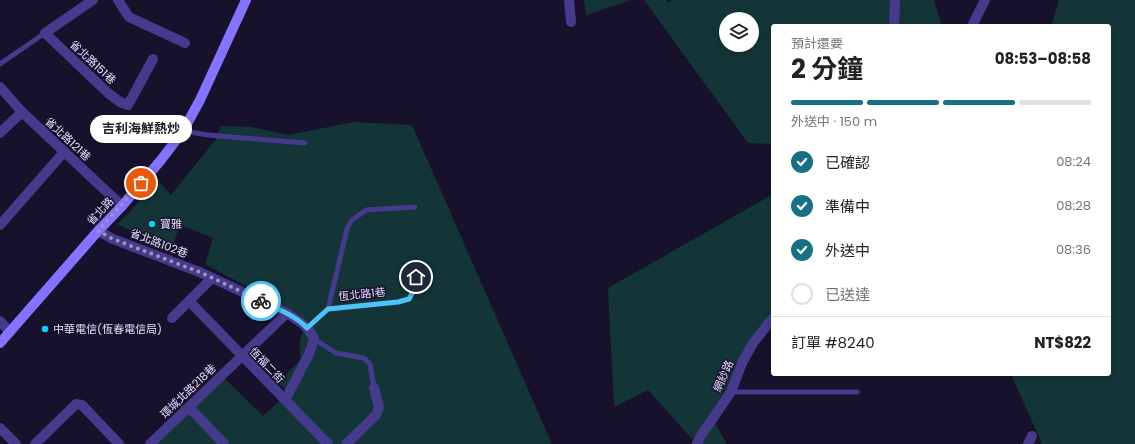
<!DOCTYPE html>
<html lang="zh-TW">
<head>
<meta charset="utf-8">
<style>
	:root { --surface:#fff; --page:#f6f6f6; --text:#222; --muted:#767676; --line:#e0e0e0; --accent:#167185 }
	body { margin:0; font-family:Poppins,"Noto Sans TC",sans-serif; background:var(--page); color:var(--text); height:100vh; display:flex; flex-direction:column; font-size:15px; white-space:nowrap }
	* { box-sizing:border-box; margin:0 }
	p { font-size:13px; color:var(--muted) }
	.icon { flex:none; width:22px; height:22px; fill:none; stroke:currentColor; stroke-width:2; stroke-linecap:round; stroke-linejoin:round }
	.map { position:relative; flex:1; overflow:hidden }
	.details { position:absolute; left:771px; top:24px; width:340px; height:352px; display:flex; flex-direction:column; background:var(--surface); border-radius:4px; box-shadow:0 2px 6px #0003 }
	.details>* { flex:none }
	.buttons { position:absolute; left:719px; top:12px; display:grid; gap:8px }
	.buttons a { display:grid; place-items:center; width:40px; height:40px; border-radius:50%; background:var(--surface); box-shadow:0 2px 6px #0003; font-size:20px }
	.pin { position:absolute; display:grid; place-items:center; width:34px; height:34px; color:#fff; margin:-17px; border:2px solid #fff; border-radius:50%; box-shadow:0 1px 4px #0007 }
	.courier { position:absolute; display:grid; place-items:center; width:40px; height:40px; margin:-20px; border:3px solid #4fc3f7; border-radius:50%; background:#fff; color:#222; box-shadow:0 1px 5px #0007 }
	.bubble { position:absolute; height:28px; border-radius:14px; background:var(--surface); box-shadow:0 2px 6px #0003; font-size:13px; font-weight:700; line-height:28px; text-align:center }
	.head em { font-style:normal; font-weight:700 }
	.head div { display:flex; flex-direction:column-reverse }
	.head { display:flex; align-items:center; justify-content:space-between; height:68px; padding:0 20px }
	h1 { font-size:26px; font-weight:700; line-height:30px }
	.bar { display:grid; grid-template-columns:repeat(4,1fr); gap:6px 4px; align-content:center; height:48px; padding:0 20px }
	.bar i { height:5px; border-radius:3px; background:var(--line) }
	.bar .selected { background:var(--accent) }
	.bar p { grid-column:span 4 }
	.line { display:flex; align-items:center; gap:10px; padding:0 20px; border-top:1px solid var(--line) }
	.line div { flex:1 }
	ol { padding:0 20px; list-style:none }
	li { display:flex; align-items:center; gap:12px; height:44px }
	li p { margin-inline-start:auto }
	li .icon { padding:4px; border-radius:50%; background:var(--accent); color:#fff; stroke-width:4 }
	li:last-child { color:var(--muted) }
	li i { width:22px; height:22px; border:2px solid var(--line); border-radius:50% }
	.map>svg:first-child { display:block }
	.green { fill:#133537; fill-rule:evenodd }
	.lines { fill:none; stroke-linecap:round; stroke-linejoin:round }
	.service { stroke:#453a8c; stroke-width:5 }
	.minor { stroke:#453a8c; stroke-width:10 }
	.secondary { stroke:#8373ff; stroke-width:10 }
	.done { stroke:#9c95b5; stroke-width:4; stroke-dasharray:0 7.2 }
	.route { stroke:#4fc3f7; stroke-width:5 }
	.poi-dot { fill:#08d1ff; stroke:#18112c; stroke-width:1.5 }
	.labels { text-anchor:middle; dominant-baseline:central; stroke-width:3; stroke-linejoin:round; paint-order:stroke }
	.street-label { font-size:11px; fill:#e3dcff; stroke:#18112c }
	.poi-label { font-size:11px; fill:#e3dcff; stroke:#18112c; text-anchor:start }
</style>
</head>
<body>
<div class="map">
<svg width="1135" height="444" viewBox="0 0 1135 444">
	<rect width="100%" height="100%" fill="#18112c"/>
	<!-- green -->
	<path class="green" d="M 584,0 L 631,0 L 586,15 Z
		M 644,0 L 666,0 L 668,3 L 672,0 L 934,0 L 942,26 L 773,26 L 773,144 L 748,143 ZM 726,19 L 752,19 L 752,45 L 726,45 Z
		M 1059,0 L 1135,0 L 1135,444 L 1042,444 L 1011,374 L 1109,374 L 1109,26 L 1051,26 Z
		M 354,122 L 412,125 L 552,444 L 152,444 L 223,377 L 263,416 L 289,392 L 278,383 L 300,360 L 300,339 L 308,323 L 240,283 L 205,264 L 213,238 L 180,225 L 171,251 L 117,224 L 131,211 L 157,179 L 171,195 L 216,139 L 221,126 L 252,127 L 288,135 Z
		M 773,194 L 773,320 L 733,386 L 731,392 L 692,439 L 648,390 L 614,407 L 608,288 Z
		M 715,423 L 727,444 L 702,444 L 706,436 Z"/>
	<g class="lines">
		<!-- service -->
		<path class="service" d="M 0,64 L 45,33
			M 183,131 L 208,135 L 305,143
			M 328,309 L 347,229 L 351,221 L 366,210 L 415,207
			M 307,328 L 328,309 L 398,302 L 409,299 L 415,288 L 416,266 L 421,264
			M 314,339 L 336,353 L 364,358 L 370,364 L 374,388
			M 731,392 L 857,392"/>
		<!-- minor -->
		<path class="minor" d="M 93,0 L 45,33 L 108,93 L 120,102 L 128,105 L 153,59
			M 118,0 L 129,17 L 185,43
			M 569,0 L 571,22
			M 894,26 L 895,0
			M 972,26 L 985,0
			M 0,87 L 22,112 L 122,206
			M 0,133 L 22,112
			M 0,225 L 64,152
			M 98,231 L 113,239 L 202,273 L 287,313 L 303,324 L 309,330 L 314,339 L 309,354 L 285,400
			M 189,301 L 328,444
			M 172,318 L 212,278
			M 0,321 L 10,332
			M 189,407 L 224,444
			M 0,428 L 16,444
			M 35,444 L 76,404 L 82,405 L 119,444
			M 150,444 L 287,313
			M 346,444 L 376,415 L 379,407 L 374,388
			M 697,444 L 700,437 L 731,392 L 742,363 L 753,343 L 773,318
			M 1028,444 L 1032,436"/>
		<!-- secondary -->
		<path class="secondary" d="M 0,343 L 98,231 L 122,206 L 161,160 L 183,131 L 200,100 L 246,0"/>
	</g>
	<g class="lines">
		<!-- done -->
		<path class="done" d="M 141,183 L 98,231 L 113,239 L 202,273 L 261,301"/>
		<!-- route -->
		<path class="route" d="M 261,301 C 277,309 295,315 307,328 L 328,309 L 398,302 L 409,299 L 415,288 L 416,277"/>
	</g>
	<!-- markers -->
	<g class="poi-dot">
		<circle cx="152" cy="224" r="4"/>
		<circle cx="45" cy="329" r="4"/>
	</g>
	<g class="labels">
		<!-- street labels -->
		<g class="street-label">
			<text transform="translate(93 62) rotate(43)">省北路151巷</text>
			<text transform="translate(68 139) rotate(43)">省北路121巷</text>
			<text transform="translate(100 211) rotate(-47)">省北路</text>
			<text transform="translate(159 243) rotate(21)">省北路102巷</text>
			<text transform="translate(362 294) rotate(-6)">恆北路1巷</text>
			<text transform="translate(267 365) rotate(46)">恆福二街</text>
			<text transform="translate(723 376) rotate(-66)">網紗路</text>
			<text transform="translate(188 391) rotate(-44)">環城北路218巷</text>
		</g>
		<!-- poi labels -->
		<g class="poi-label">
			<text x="160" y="224">寶雅</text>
			<text x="53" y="329">中華電信(恆春電信局)</text>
		</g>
	</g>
</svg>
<div class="buttons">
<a><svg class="icon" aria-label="layers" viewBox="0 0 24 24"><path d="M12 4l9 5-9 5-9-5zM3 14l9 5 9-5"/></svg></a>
</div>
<div class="pin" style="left:141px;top:183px;background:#ea580c"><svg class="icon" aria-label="bag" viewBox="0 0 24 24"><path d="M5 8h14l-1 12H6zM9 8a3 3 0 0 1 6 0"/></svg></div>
<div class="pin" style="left:416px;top:277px;background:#1f2937"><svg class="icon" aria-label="home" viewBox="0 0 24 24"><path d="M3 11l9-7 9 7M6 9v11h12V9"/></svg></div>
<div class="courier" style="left:261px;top:301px"><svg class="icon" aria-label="bike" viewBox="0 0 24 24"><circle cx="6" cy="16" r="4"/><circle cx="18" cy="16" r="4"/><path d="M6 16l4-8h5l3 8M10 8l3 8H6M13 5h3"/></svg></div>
<div class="bubble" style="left:90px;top:115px;width:102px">吉利海鮮熱炒</div>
<section class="details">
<div class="head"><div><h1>2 分鐘</h1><p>預計還要</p></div><em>08:53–08:58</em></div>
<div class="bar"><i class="selected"></i><i class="selected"></i><i class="selected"></i><i></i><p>外送中 · 150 m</p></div>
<ol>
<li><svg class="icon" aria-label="check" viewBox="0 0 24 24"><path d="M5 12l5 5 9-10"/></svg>已確認<p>08:24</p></li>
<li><svg class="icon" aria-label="check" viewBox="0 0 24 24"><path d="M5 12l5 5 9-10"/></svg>準備中<p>08:28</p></li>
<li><svg class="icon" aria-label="check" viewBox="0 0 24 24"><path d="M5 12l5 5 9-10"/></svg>外送中<p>08:36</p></li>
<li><i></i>已送達</li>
</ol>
<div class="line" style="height:52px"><div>訂單 #8240</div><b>NT$822</b></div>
</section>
</div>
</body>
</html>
